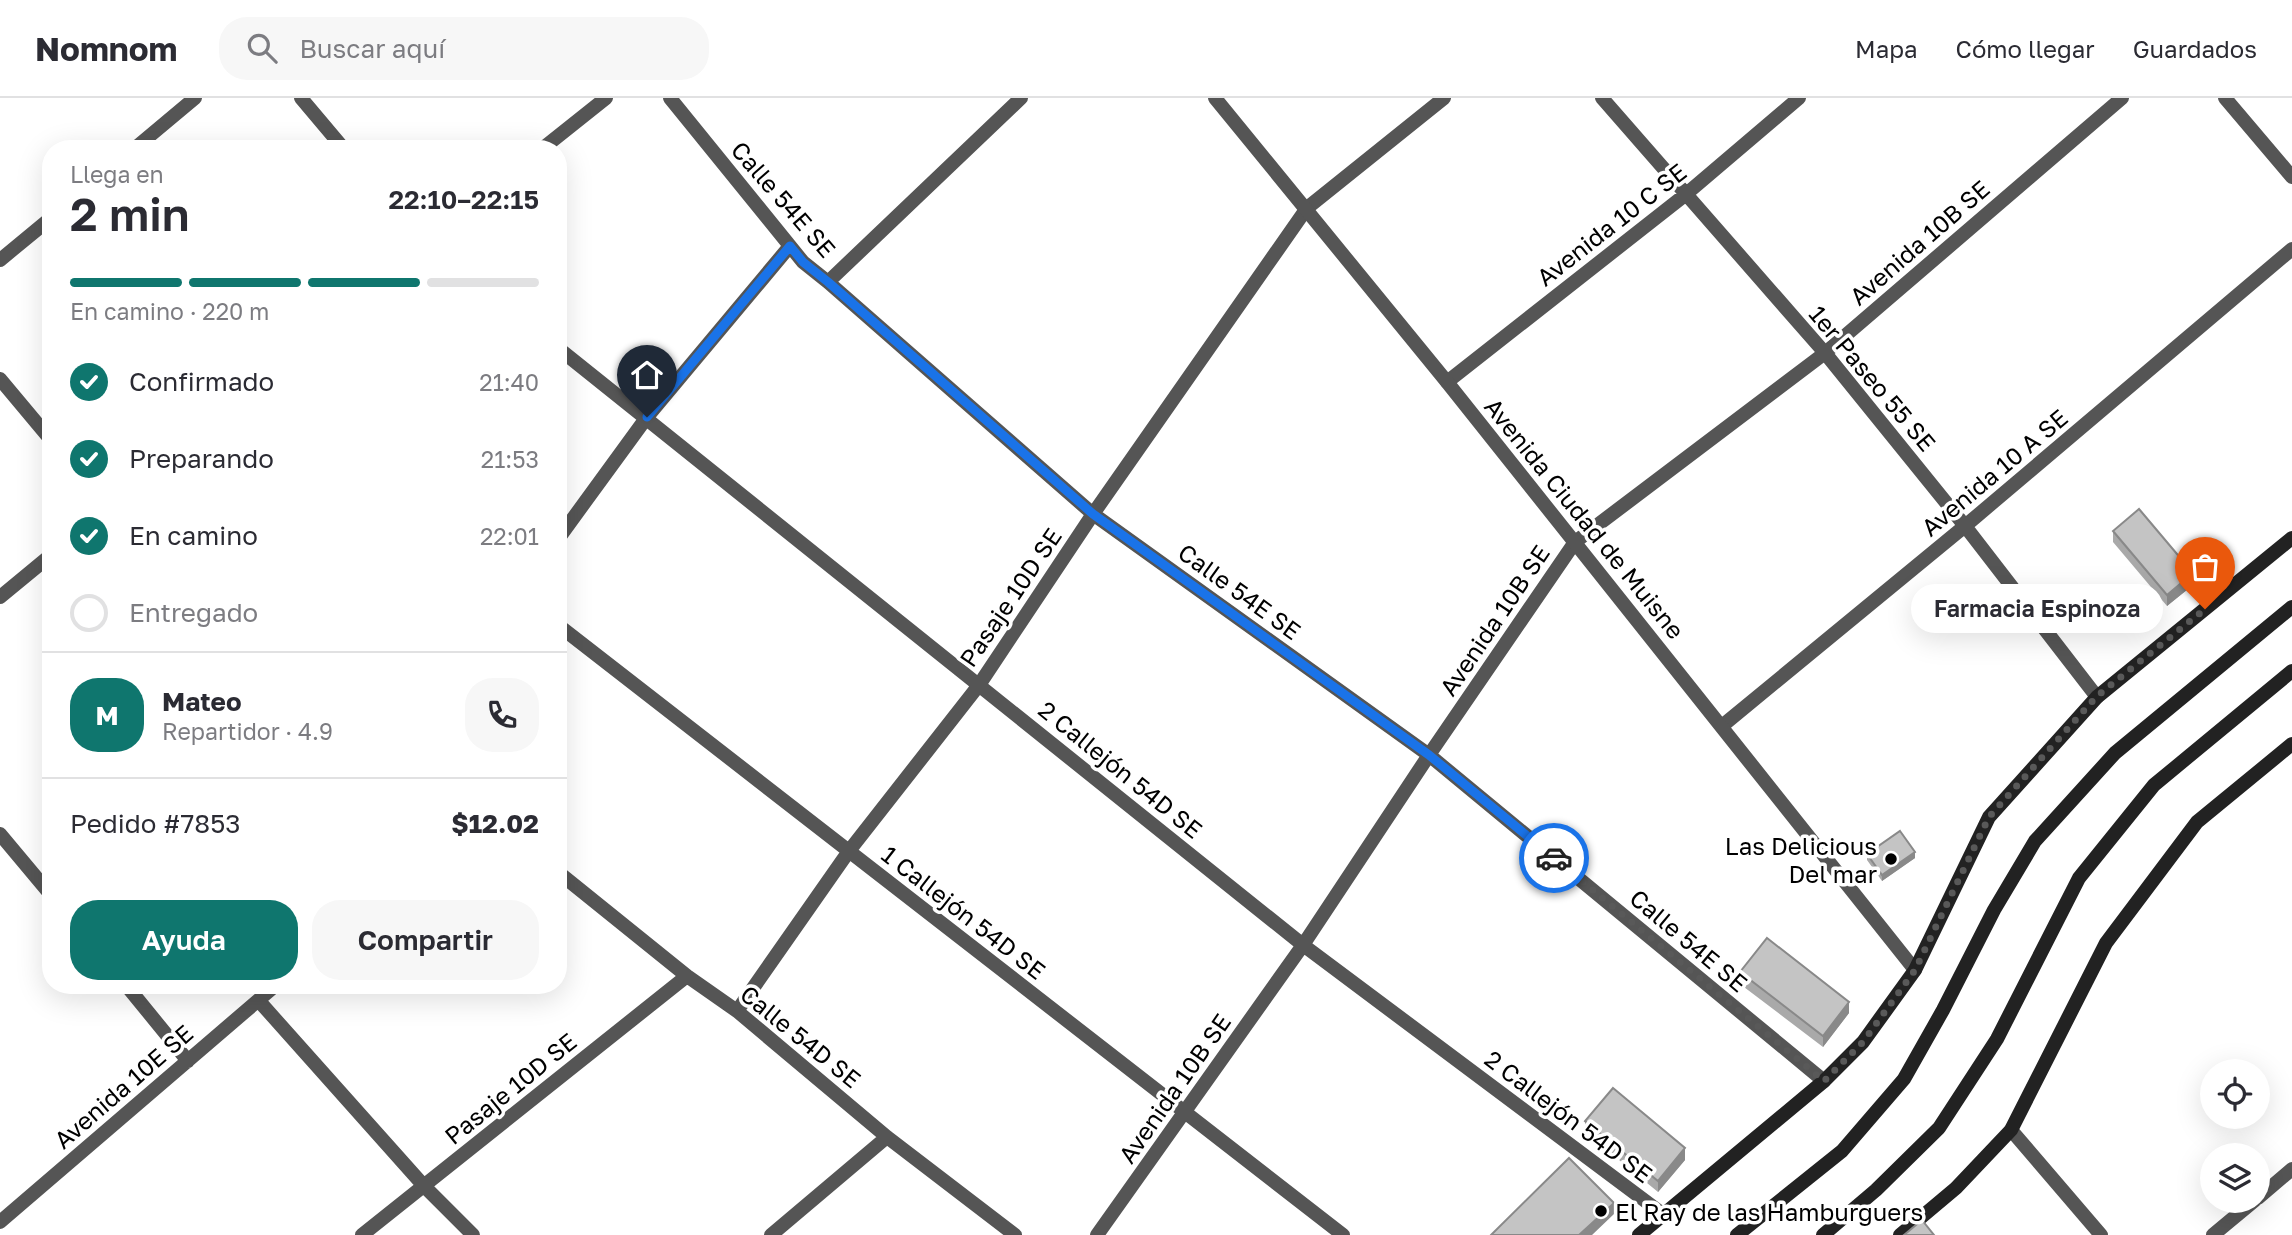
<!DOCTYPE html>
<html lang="es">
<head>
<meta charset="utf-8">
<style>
	:root { --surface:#fff; --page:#f7f7f7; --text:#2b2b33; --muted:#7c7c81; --line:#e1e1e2; --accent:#0f766e }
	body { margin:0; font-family:"Golos Text",sans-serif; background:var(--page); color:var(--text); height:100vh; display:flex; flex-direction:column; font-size:26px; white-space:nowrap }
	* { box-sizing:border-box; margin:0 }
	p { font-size:23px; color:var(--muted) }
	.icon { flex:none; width:38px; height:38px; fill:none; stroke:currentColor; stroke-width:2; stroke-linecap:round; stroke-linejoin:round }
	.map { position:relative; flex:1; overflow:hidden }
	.panel { position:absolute; left:42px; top:42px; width:525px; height:854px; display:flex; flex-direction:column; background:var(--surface); border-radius:28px; box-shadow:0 7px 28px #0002 }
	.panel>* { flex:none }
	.controls { position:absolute; left:2200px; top:961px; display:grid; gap:14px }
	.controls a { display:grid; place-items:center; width:70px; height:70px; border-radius:50%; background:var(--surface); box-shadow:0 7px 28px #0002; font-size:35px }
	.pin { position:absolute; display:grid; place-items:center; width:60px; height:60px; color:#fff; margin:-72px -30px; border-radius:50% 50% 50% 0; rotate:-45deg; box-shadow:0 0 7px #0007 }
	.pin .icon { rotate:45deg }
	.courier { position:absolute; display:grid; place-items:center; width:70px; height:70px; margin:-35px; border:5px solid #1a73e8; border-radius:50%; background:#fff; color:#222; box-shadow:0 2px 9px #0007 }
	.bubble { position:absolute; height:49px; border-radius:24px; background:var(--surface); box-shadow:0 7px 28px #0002; font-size:23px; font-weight:600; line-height:49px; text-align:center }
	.summary em { font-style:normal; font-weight:600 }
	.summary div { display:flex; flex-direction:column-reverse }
	.summary { display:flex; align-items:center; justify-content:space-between; height:119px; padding:0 28px }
	h1 { font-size:46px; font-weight:600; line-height:52px }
	.bar { display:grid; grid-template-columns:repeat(4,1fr); gap:10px 7px; align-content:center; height:84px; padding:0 28px }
	.bar i { height:9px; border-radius:5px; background:var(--line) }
	.bar .active { background:var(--accent) }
	.bar p { grid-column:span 4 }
	.line { display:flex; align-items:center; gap:18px; padding:0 28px; border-top:2px solid var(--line) }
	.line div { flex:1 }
	.round { display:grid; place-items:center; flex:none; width:74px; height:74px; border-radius:28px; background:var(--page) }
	ol { padding:0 28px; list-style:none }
	li { display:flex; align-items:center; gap:21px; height:77px }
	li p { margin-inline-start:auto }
	li .icon { padding:7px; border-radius:50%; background:var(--accent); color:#fff; stroke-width:4 }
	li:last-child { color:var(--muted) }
	li i { width:38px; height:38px; border:4px solid var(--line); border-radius:50% }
	.primary-button { display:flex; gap:14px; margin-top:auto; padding:14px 28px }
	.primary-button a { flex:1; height:80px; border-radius:28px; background:var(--accent); color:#fff; font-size:28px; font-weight:600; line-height:80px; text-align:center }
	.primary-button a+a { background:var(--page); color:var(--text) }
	header { display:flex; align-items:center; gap:42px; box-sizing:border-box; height:98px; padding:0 35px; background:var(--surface); border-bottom:2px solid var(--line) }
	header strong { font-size:33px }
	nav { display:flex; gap:38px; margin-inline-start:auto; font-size:24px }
	.search { width:490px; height:63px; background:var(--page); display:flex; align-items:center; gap:18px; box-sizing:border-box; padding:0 24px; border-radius:28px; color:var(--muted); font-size:26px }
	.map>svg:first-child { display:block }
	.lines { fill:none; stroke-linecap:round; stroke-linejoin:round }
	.minor { stroke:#555; stroke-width:14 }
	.tertiary { stroke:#555; stroke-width:14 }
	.secondary { stroke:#222; stroke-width:14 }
	.wall { fill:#a9a9a9 }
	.shaded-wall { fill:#898989 }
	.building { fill:#c4c4c4; stroke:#898989; stroke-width:2 }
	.done { stroke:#595959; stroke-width:7; stroke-dasharray:0 12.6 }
	.route { stroke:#1a73e8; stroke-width:9 }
	.poi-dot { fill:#000; stroke:#fff; stroke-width:2.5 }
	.labels { text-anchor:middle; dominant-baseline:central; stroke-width:7; stroke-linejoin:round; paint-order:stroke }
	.street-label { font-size:24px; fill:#000; stroke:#fff }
	.poi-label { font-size:24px; fill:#000; stroke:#fff; text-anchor:end }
</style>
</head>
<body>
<header>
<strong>Nomnom</strong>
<div class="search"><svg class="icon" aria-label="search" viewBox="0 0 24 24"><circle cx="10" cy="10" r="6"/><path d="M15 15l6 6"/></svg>Buscar aquí</div>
<nav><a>Mapa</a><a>Cómo llegar</a><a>Guardados</a></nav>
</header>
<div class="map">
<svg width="2292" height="1137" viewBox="0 0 2292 1137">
	<rect width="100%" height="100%" fill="#fff"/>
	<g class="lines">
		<!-- minor -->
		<path class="minor" d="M 301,0 L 344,51
			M 670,0 L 803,164 L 828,184 L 1093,416 L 1429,657 L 1824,983
			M 1602,0 L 1825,255 L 1965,428 L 2097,599
			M 2225,0 L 2292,79
			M 134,51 L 195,0
			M 542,51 L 606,0
			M 0,162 L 51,120
			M 828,184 L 1021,0
			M 558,250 L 1303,847 L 1664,1117
			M 0,281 L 51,342
			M 1447,284 L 1685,97 L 1799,0
			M 558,441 L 647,319 L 790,148
			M 0,499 L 51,457
			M 558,527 L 1343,1137
			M 1722,628 L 1965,428 L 2292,151
			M 0,736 L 51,797
			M 558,774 L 687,878 L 737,913 L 887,1039 L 1015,1137
			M 126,887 L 188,963
			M 259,903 L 424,1088 L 473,1137
			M 737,913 L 849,753 L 979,587 L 1093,416 L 1307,110 L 1444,0
			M 2258,1100 L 2292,1071
			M 0,1124 L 276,887
			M 362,1137 L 687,878
			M 771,1137 L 887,1039
			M 1097,1137 L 1303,847 L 1429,657 L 1575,444 L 1825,255 L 2122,0
			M 2213,1137 L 2255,1102"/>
		<!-- tertiary -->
		<path class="tertiary" d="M 1215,0 L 1447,284 L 1915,872
			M 2011,1032 L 2101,1137"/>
		<!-- secondary -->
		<path class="secondary" d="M 1639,1137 L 1824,983 L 1863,944 L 1915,872 L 1989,719 L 2097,599 L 2292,440
			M 1737,1137 L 1842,1053 L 1904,981 L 1943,912 L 1994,812 L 2035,743 L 2115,655 L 2292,509
			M 1823,1137 L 1876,1092 L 1939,1030 L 1997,941 L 2079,780 L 2154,687 L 2292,573
			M 1900,1137 L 1956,1090 L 2011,1032 L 2106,845 L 2197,724 L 2292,646"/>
	</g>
	<!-- wall -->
	<path class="wall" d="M 2113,433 L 2193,487 L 2167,508 L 2113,444 Z
		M 1867,756 L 1915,760 L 1882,783 L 1867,762 Z
		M 1740,874 L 1849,915 L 1823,949 L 1740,886 Z
		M 1585,1023 L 1685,1062 L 1658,1094 L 1585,1034 Z"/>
	<!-- shaded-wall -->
	<path class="shaded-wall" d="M 2193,475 L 2193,487 L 2167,508 L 2167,497 Z
		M 1915,754 L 1915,760 L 1882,783 L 1882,777 Z
		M 1849,904 L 1849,915 L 1823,949 L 1823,938 Z
		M 1685,1050 L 1685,1062 L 1658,1094 L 1658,1083 Z
		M 1614,1105 L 1614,1116 L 1592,1137 L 1579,1137 Z"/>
	<!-- building -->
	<path class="building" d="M 2139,411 L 2193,475 L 2167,497 L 2113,433 Z
		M 1900,733 L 1915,754 L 1882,777 L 1867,756 Z
		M 1767,840 L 1849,904 L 1823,938 L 1740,874 Z
		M 1613,990 L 1685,1050 L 1658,1083 L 1585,1023 Z
		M 1569,1060 L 1614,1105 L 1579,1137 L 1491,1137 Z
		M 1922,1122 L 1934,1137 L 1904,1137 Z"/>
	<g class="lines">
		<!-- done -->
		<path class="done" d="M 1554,760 L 1824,983 L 1863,944 L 1915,872 L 1989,719 L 2096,599 L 2205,511"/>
		<!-- route -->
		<path class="route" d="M 647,319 L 790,148 L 803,164 L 828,184 L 1093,416 L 1429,657 L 1554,760"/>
	</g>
	<!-- markers -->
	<g class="poi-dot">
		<circle cx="1891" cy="761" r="7"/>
		<circle cx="1601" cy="1113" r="7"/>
	</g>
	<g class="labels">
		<!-- street labels -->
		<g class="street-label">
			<text transform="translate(784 101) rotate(49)">Calle 54E SE</text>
			<text transform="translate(1611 126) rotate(-38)">Avenida 10 C SE</text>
			<text transform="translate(1919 144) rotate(-41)">Avenida 10B SE</text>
			<text transform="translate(1873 280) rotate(50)">1er Paseo 55 SE</text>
			<text transform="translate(1994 374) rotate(-40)">Avenida 10 A SE</text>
			<text transform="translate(1585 420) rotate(51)">Avenida Ciudad de Muisne</text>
			<text transform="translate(1240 493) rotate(36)">Calle 54E SE</text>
			<text transform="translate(1010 499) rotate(-56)">Pasaje 10D SE</text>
			<text transform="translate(1494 522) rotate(-56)">Avenida 10B SE</text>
			<text transform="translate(1121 671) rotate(39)">2 Callejón 54D SE</text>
			<text transform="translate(964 814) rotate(38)">1 Callejón 54D SE</text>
			<text transform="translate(1689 842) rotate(40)">Calle 54E SE</text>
			<text transform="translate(801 938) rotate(39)">Calle 54D SE</text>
			<text transform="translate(123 988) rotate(-41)">Avenida 10E SE</text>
			<text transform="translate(510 990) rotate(-39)">Pasaje 10D SE</text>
			<text transform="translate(1174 990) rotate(-55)">Avenida 10B SE</text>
			<text transform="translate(1569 1018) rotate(37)">2 Callejón 54D SE</text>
		</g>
		<!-- poi labels -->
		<g class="poi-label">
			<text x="1877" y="747">Las Delicious<tspan x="1877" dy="28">Del mar</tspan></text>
			<text x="1615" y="1113" text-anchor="start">El Ray de las Hamburguers</text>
		</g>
	</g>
</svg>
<div class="controls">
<a><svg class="icon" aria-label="locate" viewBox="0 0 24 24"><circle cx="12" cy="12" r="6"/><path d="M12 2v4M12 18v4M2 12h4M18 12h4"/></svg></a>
<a><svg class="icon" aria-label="layers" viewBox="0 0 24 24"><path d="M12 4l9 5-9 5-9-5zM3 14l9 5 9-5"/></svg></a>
</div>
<div class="pin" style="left:2205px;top:511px;background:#ea580c"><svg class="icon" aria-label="bag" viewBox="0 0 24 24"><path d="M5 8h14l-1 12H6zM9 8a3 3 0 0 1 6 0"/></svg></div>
<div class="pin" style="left:647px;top:319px;background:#1f2937"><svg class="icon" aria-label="home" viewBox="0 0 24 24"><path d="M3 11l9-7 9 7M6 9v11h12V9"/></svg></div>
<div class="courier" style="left:1554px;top:760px"><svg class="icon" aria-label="car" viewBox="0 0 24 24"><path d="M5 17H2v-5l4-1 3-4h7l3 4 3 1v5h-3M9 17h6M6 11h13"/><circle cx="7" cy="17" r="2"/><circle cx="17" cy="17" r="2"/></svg></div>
<div class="bubble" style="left:1911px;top:486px;width:252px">Farmacia Espinoza</div>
<section class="panel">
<div class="summary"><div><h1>2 min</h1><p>Llega en</p></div><em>22:10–22:15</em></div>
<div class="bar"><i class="active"></i><i class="active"></i><i class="active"></i><i></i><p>En camino · 220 m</p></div>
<ol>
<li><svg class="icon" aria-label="check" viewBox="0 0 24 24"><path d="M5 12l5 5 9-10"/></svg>Confirmado<p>21:40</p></li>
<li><svg class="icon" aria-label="check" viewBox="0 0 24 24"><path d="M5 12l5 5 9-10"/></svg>Preparando<p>21:53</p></li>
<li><svg class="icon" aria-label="check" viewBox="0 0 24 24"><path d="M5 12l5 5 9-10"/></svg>En camino<p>22:01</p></li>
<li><i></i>Entregado</li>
</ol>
<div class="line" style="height:126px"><b class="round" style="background:var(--accent);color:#fff">M</b><div><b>Mateo</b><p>Repartidor · 4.9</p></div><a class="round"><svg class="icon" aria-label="phone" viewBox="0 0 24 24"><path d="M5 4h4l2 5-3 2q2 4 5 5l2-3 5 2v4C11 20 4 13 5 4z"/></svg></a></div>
<div class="line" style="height:91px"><div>Pedido #7853</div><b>$12.02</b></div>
<div class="primary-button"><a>Ayuda</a><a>Compartir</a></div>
</section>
</div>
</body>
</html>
